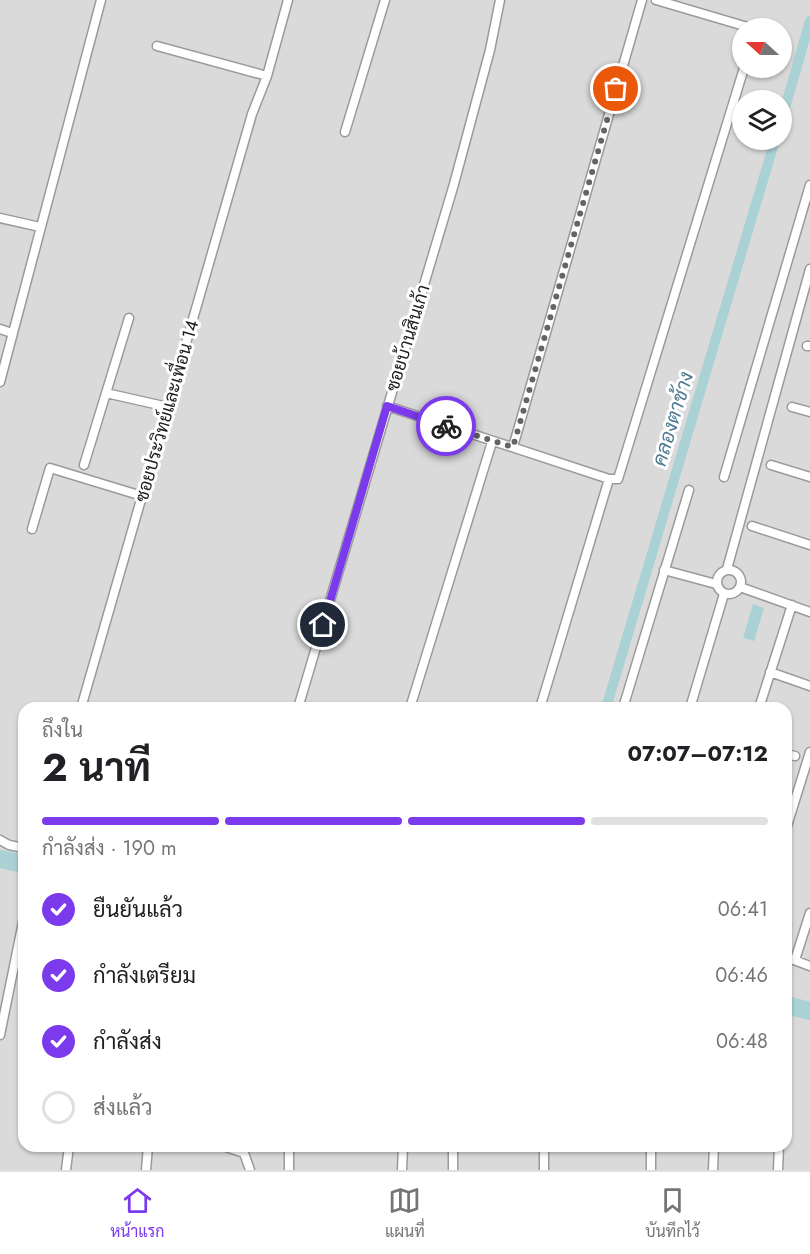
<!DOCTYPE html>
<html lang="th">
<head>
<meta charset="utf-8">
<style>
	:root { --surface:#fff; --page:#f6f6f6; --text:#202124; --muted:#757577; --line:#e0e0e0; --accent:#7c3aed }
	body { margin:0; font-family:Jost,Sarabun,sans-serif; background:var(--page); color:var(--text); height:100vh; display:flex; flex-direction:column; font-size:22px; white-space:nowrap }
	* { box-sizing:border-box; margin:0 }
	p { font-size:20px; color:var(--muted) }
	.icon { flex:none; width:33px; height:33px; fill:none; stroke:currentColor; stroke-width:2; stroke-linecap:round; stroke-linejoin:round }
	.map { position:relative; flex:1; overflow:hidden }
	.sheet { position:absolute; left:18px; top:702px; width:774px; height:450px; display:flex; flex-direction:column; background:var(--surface); border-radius:18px; box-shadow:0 2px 4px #0004 }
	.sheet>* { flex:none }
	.needle { width:39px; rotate:291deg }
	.fabs { position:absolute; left:732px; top:18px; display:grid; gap:12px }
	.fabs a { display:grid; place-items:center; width:60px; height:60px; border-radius:50%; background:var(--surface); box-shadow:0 2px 4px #0004; font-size:30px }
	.pin { position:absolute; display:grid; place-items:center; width:51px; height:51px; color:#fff; margin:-26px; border:3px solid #fff; border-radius:50%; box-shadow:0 2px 6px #0007 }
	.courier { position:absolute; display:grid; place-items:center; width:60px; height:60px; margin:-30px; border:4px solid #7c3aed; border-radius:50%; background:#fff; color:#222; box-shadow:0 2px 8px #0007 }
	.overview em { font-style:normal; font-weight:700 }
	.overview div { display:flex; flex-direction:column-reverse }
	.overview { display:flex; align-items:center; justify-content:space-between; height:102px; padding:0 24px }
	h1 { font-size:39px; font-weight:700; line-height:45px }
	.bar { display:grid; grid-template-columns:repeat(4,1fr); gap:9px 6px; align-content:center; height:72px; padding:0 24px }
	.bar i { height:8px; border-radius:4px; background:var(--line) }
	.bar .selected { background:var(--accent) }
	.bar p { grid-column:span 4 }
	ol { padding:0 24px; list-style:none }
	li { display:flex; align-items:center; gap:18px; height:66px }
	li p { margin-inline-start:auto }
	li .icon { padding:6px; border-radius:50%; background:var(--accent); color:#fff; stroke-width:4 }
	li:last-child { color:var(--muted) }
	li i { width:33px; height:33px; border:3px solid var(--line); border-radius:50% }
	.menu { display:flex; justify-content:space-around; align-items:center; height:84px; border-top:2px solid var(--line); background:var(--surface); font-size:16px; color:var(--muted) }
	.menu a { display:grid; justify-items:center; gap:3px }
	.menu .selected { color:var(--accent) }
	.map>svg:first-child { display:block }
	.residential { fill:#dbdada; fill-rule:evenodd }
	.water { fill:#aad2d5 }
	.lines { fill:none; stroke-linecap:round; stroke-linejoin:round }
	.canal { stroke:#aad2d5; stroke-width:10 }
	.river { stroke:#aad2d5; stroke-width:18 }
	.street-casing { stroke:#9a9a9a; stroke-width:11 }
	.street { stroke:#fff; stroke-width:8 }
	.done { stroke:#666463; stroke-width:6; stroke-dasharray:0 10.8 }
	.route { stroke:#7c3aed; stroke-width:8 }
	.labels { text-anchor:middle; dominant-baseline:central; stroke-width:6; stroke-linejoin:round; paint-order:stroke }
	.street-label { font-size:18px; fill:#1d1d1d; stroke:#fff }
	.water-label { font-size:20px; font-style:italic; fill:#4f7a92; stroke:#fff }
</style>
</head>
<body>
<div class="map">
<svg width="810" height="1170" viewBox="0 0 810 1170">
	<rect width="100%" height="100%" fill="#ede9e4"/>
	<!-- residential -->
	<path class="residential" d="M 0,0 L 810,0 L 810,1170 L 0,1170 ZM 742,28 L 782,28 L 782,68 L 742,68 ZM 742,100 L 782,100 L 782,140 L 742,140 ZM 24,708 L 786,708 L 786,1146 L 24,1146 Z"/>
	<!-- water -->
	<path class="water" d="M 753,604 L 764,608 L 754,641 L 743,638 Z"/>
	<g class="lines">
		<!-- canal -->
		<path class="canal" d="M 782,118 L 810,21
			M 606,708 L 775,140"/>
		<!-- river -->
		<path class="river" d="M 0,859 L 24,864
			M 786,1005 L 810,1011"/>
		<!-- street casing -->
		<g class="street-casing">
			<path id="street" d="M 656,0 L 751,28
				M 157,46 L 267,76
				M 345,132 L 385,0
				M 0,218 L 40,227
				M 0,329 L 12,333
				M 807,346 L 810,346
				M 0,382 L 101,0
				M 106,393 L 168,407
				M 387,406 L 609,479 L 618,479 L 744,68
				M 792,407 L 810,412
				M 513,447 L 642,0
				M 84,465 L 129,318
				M 771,465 L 810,477
				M 724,477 L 810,185
				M 752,526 L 810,545
				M 32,529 L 50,468 L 142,496
				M 727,569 L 810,269
				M717 582a12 12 0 1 1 24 0a12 12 0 1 1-24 0Z
				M 664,570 L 716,584
				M 740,587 L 810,612
				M 770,672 L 810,686
				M 81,708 L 252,114 L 267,76 L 288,0
				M 298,708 L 454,184 L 490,50 L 500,0
				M 410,708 L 492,442
				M 540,708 L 609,479
				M 623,708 L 689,490
				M 690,708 L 724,594
				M 759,708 L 792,605
				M 786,754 L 795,756
				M 786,829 L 810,752
				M 0,840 L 9,845 L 24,848
				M 786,957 L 810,966
				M 795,960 L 810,913
				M 0,1035 L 24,917
				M 289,1146 L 289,1170
				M 544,1146 L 544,1170
				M 226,1147 L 244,1153 L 250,1170
				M 66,1170 L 69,1146
				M 146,1170 L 148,1146
				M 402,1170 L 403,1146
				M 453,1170 L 453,1146
				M 651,1170 L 651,1146
				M 713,1170 L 714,1146
				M 778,1170 L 779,1146"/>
		</g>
		<!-- street -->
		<use href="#street" class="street"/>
	</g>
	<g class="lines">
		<!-- done -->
		<path class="done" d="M 446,426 L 513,447 L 616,89"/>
		<!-- route -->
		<path class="route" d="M 323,625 L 387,406 L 446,426"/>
	</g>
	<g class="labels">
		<!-- street labels -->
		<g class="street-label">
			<text transform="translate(408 338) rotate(-73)">ซอยบ้านสินเก้า</text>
			<text transform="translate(167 411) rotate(-74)">ซอยประวิทย์และเพื่อน 14</text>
		</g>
		<!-- water labels -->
		<g class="water-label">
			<text transform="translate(673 419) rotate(-73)">คลองตาช้าง</text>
		</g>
	</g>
</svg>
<div class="fabs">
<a><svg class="needle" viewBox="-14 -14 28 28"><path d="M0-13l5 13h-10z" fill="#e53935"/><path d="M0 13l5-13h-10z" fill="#757577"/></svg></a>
<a><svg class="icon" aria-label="layers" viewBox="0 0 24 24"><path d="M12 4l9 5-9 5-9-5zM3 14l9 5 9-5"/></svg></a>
</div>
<div class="pin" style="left:616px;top:89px;background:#ea580c"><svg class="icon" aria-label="bag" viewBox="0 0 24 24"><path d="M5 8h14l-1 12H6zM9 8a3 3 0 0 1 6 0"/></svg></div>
<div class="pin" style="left:323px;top:625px;background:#1f2937"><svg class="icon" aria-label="home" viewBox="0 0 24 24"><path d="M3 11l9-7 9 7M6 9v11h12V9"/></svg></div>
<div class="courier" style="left:446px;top:426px"><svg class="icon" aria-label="bike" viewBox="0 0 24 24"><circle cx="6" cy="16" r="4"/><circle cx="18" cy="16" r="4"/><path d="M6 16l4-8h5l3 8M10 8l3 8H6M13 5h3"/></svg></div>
<section class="sheet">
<div class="overview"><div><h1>2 นาที</h1><p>ถึงใน</p></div><em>07:07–07:12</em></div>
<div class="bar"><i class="selected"></i><i class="selected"></i><i class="selected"></i><i></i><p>กำลังส่ง · 190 m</p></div>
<ol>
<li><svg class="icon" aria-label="check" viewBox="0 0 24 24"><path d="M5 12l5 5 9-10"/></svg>ยืนยันแล้ว<p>06:41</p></li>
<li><svg class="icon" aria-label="check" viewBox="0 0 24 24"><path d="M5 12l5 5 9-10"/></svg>กำลังเตรียม<p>06:46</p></li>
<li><svg class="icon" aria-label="check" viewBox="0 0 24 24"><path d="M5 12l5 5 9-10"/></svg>กำลังส่ง<p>06:48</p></li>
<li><i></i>ส่งแล้ว</li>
</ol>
</section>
</div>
<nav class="menu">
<a class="selected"><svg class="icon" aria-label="home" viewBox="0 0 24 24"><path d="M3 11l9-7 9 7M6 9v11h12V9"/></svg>หน้าแรก</a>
<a><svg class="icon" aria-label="map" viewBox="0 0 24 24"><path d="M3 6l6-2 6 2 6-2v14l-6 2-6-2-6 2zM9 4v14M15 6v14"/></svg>แผนที่</a>
<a><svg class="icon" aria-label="saved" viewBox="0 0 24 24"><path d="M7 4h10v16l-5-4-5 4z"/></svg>บันทึกไว้</a>
</nav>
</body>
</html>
